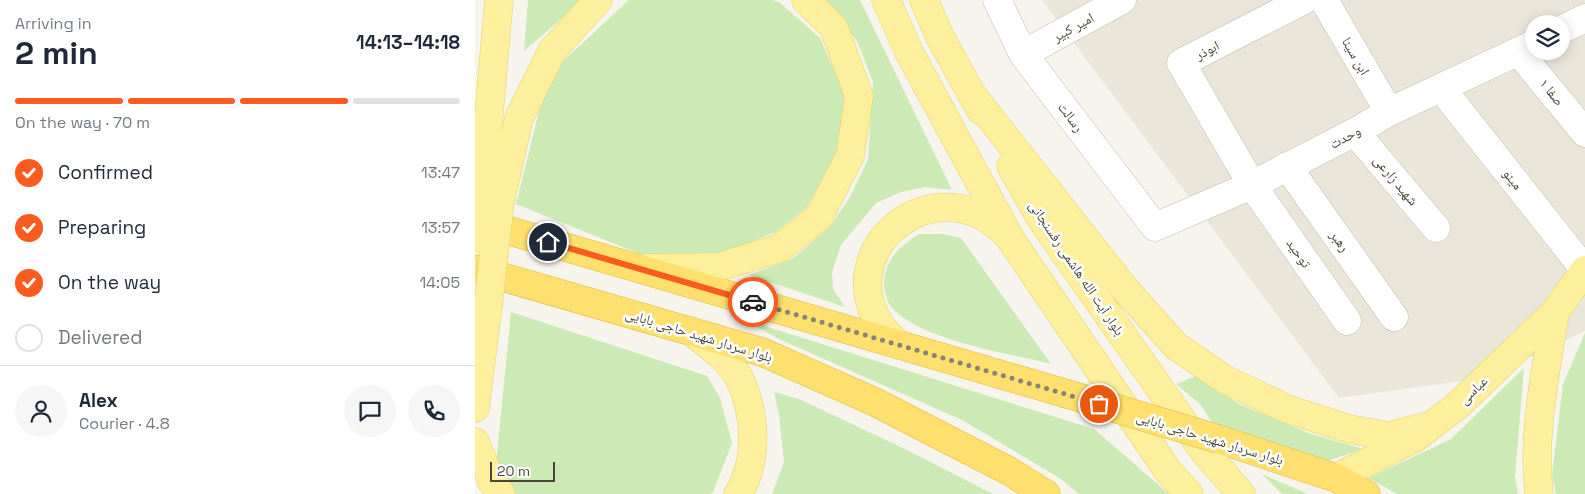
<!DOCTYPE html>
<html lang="en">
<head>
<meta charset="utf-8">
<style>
	:root { --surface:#fff; --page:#f6f6f7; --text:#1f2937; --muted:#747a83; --line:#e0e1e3; --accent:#fb5b1e }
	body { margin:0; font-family:"Space Grotesk","Noto Naskh Arabic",sans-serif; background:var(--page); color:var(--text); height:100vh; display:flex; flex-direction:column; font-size:19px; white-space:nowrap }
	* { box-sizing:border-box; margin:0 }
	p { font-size:16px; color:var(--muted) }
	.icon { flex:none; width:28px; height:28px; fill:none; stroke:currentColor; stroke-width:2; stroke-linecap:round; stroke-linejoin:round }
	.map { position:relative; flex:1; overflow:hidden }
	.sheet { display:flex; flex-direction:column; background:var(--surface); width:475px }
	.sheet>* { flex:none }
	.controls { position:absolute; left:1050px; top:15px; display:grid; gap:10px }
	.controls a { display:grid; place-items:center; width:45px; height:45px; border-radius:50%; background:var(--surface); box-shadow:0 2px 12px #0003; font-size:25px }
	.scale { position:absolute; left:15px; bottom:12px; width:65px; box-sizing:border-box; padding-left:5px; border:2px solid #4b4639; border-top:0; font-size:14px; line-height:18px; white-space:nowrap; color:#4b4639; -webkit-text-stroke:4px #fff; paint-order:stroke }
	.pin { position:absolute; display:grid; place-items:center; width:42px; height:42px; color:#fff; margin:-21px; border:2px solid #fff; border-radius:50%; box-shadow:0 1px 5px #0007 }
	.courier { position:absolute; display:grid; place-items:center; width:50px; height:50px; margin:-25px; border:4px solid #fb5b1e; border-radius:50%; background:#fff; color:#222; box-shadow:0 1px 6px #0007 }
	.summary em { font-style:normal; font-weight:800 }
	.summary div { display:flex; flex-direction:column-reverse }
	.summary { display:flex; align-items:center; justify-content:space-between; height:85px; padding:0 15px }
	h1 { font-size:32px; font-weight:800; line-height:38px }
	.bar { display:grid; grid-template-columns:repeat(4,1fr); gap:8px 5px; align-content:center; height:60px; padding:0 15px }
	.bar i { height:6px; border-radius:4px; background:var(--line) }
	.bar .on { background:var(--accent) }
	.bar p { grid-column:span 4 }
	.line { display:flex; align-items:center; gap:12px; padding:0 15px; border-top:1px solid var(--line) }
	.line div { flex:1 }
	.round { display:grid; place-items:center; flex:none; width:52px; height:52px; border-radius:26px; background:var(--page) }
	ol { padding:0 15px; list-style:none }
	li { display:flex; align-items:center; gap:15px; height:55px }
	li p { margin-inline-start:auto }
	li .icon { padding:5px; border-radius:50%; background:var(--accent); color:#fff; stroke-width:4 }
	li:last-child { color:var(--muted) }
	li i { width:28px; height:28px; border:2px solid var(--line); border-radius:50% }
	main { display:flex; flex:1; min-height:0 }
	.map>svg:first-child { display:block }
	.residential { fill:#eae7da; fill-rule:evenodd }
	.green { fill:#cbeab5 }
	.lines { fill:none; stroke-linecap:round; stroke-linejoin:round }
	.minor-casing { stroke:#c2bdae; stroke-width:29 }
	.major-casing { stroke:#e5d06a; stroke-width:29 }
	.highway-casing { stroke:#dfb83d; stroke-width:29 }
	.minor { stroke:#fff; stroke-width:28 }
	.major { stroke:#feef9c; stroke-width:28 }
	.highway { stroke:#fee06e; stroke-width:28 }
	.major-bridge-casing { stroke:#e5d06a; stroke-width:29; stroke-linecap:butt }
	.highway-bridge-casing { stroke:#dfb83d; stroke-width:29; stroke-linecap:butt }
	.major-bridge { stroke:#feef9c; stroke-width:28 }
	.highway-bridge { stroke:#fee06e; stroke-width:28 }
	.done { stroke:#878378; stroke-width:5; stroke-dasharray:0 9 }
	.route { stroke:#fb5b1e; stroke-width:6 }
	.labels { text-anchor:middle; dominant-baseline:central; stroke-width:5; stroke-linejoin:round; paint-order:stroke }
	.street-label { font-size:14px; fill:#4b4639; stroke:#fff }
</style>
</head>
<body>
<main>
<section class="sheet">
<div class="summary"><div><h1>2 min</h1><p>Arriving in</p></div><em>14:13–14:18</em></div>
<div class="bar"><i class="on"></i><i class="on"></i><i class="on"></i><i></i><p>On the way · 70 m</p></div>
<ol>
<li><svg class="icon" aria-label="check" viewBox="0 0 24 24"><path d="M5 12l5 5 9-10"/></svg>Confirmed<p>13:47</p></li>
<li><svg class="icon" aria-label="check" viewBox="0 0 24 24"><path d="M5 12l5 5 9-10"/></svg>Preparing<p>13:57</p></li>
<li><svg class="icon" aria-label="check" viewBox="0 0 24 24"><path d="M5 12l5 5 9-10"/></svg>On the way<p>14:05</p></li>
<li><i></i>Delivered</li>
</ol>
<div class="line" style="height:90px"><a class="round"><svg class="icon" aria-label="person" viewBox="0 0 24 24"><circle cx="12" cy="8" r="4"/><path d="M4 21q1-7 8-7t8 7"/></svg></a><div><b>Alex</b><p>Courier · 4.8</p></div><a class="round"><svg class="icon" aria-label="chat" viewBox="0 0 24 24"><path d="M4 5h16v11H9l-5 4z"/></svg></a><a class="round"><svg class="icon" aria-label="phone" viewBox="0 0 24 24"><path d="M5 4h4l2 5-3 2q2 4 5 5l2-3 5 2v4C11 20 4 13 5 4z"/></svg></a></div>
</section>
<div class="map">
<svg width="1110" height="494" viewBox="0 0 1110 494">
	<rect width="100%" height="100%" fill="#f6f4ec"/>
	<!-- residential -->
	<path class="residential" d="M 567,0 L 1110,0 L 1110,331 L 1010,378 L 864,398 ZM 1059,24 L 1086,24 L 1086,51 L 1059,51 Z"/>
	<!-- green -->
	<path class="green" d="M 53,0 L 108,0 L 49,51 Z
		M 154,0 L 297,0 L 304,2 L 345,38 L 370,96 L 365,149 L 331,208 L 301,232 L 243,255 L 165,254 L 41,204 L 73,75 Z
		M 352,0 L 385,0 L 477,190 L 450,187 L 426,192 L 401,203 L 366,245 L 357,272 L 358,289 L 370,307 L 273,275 L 317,259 L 354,228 L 375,197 L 393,159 L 398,82 L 383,43 Z
		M 444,234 L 467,234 L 486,238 L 576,364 C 533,353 449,341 418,309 C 411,302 409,290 409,281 C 411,258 426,246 444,234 Z
		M 36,312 L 232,376 L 245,398 L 257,443 L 238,492 L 235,494 L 33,494 L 20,474 Z
		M 267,319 L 619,429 L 694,494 L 604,494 L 586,479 L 489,421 L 304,339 Z
		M 1110,333 L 1110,494 L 1081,494 L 1077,475 L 1088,384 Z
		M 1049,368 L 1040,476 L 1043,494 L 922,494 L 894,478 L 976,439 Z
		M 721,376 L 764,404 L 836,434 L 888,449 L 849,462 L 768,432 L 739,425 L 725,404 L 701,384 Z
		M 299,392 L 324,399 L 426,447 L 518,494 L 297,494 L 309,462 L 304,415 Z
		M 787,474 L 833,494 L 807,494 Z"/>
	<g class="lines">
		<!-- minor casing -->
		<g class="minor-casing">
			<path id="minor" d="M 522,0 L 548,54 L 680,227 L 777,185 L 880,132 L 914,112 L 1059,44
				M 829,0 L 706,63 L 777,185 L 872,321
				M 849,0 L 914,112
				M 1086,30 L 1110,18
				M 1043,51 L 1110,133
				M 548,54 L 647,0
				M 966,88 L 1110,270
				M 880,132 L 961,228
				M 812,166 L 919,317"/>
		</g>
		<!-- major casing -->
		<g class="major-casing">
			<path id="major" d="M 411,0 L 434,52 L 536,240 L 693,471 L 714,494
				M 449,0 L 465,37 L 506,111
				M 498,96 L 650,289 L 701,346 L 749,379 L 812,409 L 874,429 L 913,436 L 957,425
				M 536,166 L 566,219 L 728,450 L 766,494
				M 7,193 L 24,0
				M 25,202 L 44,118 L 77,51 L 123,0
				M 173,268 L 244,267 L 305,248 L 343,218 L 375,156 L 384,96 L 359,28 L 331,0
				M 217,332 C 233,345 254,359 264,378 C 281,412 284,461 263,494
				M 421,343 C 416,337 408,330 404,323 C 358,245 462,165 530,233
				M 0,408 L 13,306
				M 0,442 L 16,480 L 26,494
				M 861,478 L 940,438 L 983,405 L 1080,312 L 1110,270
				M 1064,494 C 1057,433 1071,372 1080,312"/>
		</g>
		<!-- highway casing -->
		<g class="highway-casing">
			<path id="highway" d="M 1,221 L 589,393
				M 0,269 L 287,352 L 400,402 L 534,471 L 571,494
				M 743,439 L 861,478 L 891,494"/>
		</g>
		<!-- minor -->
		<use href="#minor" class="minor"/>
		<!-- major -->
		<use href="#major" class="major"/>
		<!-- highway -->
		<use href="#highway" class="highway"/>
		<!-- major-bridge casing -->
		<g class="major-bridge-casing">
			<path id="major-bridge" d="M 2,239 L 7,193
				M 13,306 L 25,202"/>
		</g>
		<!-- highway-bridge casing -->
		<g class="highway-bridge-casing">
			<path id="highway-bridge" d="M 589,393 L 743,439"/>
		</g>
		<!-- major-bridge -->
		<use href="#major-bridge" class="major-bridge"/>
		<!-- highway-bridge -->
		<use href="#highway-bridge" class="highway-bridge"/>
	</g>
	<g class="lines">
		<!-- done -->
		<path class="done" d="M 278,302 L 624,404"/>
		<!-- route -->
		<path class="route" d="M 73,242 L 278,302"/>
	</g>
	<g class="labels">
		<!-- street labels -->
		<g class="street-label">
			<text transform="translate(598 27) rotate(-29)">امیر کبیر</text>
			<text transform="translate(732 50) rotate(-27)">ابوذر</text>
			<text transform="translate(881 56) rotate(60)">ابن سینا</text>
			<text transform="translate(1077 92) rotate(51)">صفا ۱</text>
			<text transform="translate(596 117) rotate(53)">رسالت</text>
			<text transform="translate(870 137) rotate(-28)">وحدت</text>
			<text transform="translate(1038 179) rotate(52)">مینو</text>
			<text transform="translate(921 180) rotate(50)">شهید زارعی</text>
			<text transform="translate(865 241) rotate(54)">رهبر</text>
			<text transform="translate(824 253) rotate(55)">توحید</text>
			<text transform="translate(602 268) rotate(56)">بلوار آیت الله هاشمی رفسنجانی</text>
			<text transform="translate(224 335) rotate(17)">بلوار سردار شهید حاجی بابایی</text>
			<text transform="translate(998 390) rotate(-44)">عباسی</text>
			<text transform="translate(735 438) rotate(17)">بلوار سردار شهید حاجی بابایی</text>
		</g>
	</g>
</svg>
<div class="controls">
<a><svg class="icon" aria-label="layers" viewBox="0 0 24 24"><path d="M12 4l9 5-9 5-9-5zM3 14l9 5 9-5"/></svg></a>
</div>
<div class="scale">20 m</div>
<div class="pin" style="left:624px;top:404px;background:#ea580c"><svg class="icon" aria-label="bag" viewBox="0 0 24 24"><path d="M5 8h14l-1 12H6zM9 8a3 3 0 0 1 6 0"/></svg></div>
<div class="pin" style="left:73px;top:242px;background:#1f2937"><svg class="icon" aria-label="home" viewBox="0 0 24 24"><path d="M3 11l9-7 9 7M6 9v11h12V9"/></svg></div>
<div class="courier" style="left:278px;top:302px"><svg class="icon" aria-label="car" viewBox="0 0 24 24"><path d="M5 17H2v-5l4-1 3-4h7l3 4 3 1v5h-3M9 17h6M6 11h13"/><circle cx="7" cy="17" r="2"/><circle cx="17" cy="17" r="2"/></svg></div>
</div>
</main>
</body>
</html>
